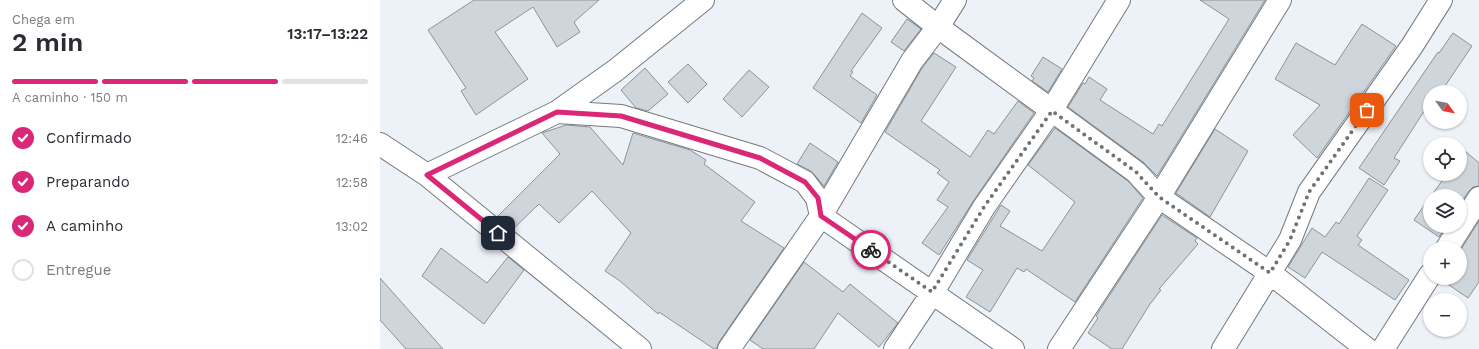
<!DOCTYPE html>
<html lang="pt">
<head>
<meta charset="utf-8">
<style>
	:root { --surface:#fff; --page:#f7f7f7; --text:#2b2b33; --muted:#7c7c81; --line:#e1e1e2; --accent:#db2777 }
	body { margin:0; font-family:"Work Sans",sans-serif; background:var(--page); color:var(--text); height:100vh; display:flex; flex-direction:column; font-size:15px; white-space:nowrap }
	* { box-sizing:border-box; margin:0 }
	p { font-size:13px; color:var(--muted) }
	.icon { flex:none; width:22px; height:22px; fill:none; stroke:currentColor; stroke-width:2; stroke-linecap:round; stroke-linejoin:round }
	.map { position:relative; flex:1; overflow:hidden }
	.drawer { display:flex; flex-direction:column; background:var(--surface); width:380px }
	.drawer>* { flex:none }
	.needle { width:26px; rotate:123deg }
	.tools { position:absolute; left:1043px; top:85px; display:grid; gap:8px }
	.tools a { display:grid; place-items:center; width:44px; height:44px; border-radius:50%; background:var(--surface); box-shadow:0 1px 3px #0004; font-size:20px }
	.pin { position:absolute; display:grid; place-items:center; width:34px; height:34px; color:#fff; margin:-17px; border-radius:8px; box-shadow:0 2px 6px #0006 }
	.courier { position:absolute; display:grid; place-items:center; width:40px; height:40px; margin:-20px; border:3px solid #db2777; border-radius:50%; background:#fff; color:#222; box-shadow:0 1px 5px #0007 }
	.head em { font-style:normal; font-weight:600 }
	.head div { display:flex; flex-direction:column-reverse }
	.head { display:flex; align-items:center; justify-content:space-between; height:68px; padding:0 12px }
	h1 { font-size:26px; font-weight:600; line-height:30px }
	.bar { display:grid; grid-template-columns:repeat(4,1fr); gap:6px 4px; align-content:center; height:48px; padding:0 12px }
	.bar i { height:5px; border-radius:3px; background:var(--line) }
	.bar .active { background:var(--accent) }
	.bar p { grid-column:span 4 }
	ol { padding:0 12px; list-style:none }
	li { display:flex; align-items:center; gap:12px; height:44px }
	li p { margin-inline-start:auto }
	li .icon { padding:4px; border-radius:50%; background:var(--accent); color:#fff; stroke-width:4 }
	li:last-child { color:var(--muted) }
	li i { width:22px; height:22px; border:2px solid var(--line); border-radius:50% }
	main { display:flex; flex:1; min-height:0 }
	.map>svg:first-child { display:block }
	.building { fill:#ced6db; stroke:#8c9398 }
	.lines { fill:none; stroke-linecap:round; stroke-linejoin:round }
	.minor-casing { stroke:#757a80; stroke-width:24 }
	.minor { stroke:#fff; stroke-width:22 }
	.done { stroke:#707376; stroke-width:4; stroke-dasharray:0 7.2 }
	.route { stroke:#db2777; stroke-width:5 }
</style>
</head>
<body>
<main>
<section class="drawer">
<div class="head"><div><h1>2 min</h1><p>Chega em</p></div><em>13:17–13:22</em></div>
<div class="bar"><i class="active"></i><i class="active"></i><i class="active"></i><i></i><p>A caminho · 150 m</p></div>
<ol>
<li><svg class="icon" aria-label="check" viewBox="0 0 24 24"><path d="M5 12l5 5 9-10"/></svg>Confirmado<p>12:46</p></li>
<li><svg class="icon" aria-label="check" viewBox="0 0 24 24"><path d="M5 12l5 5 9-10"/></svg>Preparando<p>12:58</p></li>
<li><svg class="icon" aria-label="check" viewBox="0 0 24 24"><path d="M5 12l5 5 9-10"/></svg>A caminho<p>13:02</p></li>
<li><i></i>Entregue</li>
</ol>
</section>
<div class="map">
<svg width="1099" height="349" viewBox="0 0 1099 349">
	<rect width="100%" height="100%" fill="#edf2f9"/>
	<!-- building -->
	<path class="building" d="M 94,0 L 219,0 L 194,22 L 200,32 L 177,47 L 153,7 L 115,32 L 148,79 L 96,115 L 81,91 L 86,88 L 48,30 Z
		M 820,0 L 885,0 L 777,176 L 763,162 L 688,107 L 703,83 L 705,84 L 709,77 L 727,89 L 720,100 L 773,134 L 779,124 L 782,126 L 849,19 Z
		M 482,13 L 502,28 L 471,71 L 473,72 L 470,76 L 497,95 L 481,123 L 433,88 Z
		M 527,19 L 541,29 L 524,51 L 511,42 Z
		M 982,24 L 1016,46 L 937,158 L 913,135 L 940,105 L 895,79 L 916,43 L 955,65 Z
		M 1073,33 L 1092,46 L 1061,92 L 1050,92 L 1050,102 L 1014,158 L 1020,161 L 1004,185 L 979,168 L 1058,52 L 1059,53 Z
		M 554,53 L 576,67 L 541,121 L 590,157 L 608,130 L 614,134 L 638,101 L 654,113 L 594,200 L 559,255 L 542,243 L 568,207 L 557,200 L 569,182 L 557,173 L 560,170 L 505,132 L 542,68 Z
		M 663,57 L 682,69 L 668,92 L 652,81 L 654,78 L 651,76 Z
		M 308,64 L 327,84 L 308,103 L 288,82 Z
		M 265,68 L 288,94 L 268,111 L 256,108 L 241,90 Z
		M 369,70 L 389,87 L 362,117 L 343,99 Z
		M 186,125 L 210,127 L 243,165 L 253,133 L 310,150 L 326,160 L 324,164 L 375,202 L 361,221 L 404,248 L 339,342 L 336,349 L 334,349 L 279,312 L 278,314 L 240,281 L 225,271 L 251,233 L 212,191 L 179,223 L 159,204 L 133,229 L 118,216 L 180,154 L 162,133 Z
		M 675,128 L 748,181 L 763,198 L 695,302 L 646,269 L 644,272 L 637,268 L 610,312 L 586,297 L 603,270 L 587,260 L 621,205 L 630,211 L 620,226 L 662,251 L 695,202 L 648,165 Z
		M 835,129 L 868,151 L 830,217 L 796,193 Z
		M 430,143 L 458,162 L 444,186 L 431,171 L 417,164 Z
		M 1085,151 L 1099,163 L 1099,186 L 1093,187 L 1089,191 L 1080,204 L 1080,196 L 1051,196 L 1067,174 L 1080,174 L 1080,158 Z
		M 989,178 L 1008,190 L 977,236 L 982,240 L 978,245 L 1029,280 L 1015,300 L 942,252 L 925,278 L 908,267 L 932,228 L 945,237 L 956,222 L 959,224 Z
		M 1050,197 L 1050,226 L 1066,226 L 1059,237 L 1034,220 Z
		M 782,215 L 817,238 L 815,241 L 818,244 L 779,289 L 781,290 L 770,304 L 742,349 L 732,349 L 708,333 L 718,318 L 716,316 Z
		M 1099,221 L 1099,282 L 1088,298 L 1063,281 L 1065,278 L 1080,278 L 1080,257 L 1082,254 L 1080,251 Z
		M 61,248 L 107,283 L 128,257 L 144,270 L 104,324 L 42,276 Z
		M 424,262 L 463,292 L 470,284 L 518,323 L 499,347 L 458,313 L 434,349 L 383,349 L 370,340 Z
		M 0,278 L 63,349 L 26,349 L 0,320 Z"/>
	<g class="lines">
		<!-- minor casing -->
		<g class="minor-casing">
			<path id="minor" d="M 524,0 L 558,27 L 756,172 L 779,197 L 890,273 L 987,349
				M 177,112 L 241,116 L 380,158 L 425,182 L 437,198 L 441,216 L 633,349
				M 0,144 L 47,175 L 260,349
				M 47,175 L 177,112 L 236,70 L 323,0
				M 1067,248 L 1099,198
				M 349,349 L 441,216 L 532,61 L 558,27 L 575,0
				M 515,349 L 553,292 L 604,207 L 671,111 L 739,0
				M 679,349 L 779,197 L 900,0
				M 843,349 L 910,240 L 929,192 L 1032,46 L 1061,0
				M 1003,349 L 1050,275"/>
		</g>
		<!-- minor -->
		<use href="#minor" class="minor"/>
	</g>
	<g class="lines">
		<!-- done -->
		<path class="done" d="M 491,250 L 552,292 L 604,207 L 672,111 L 756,172 L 779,197 L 890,273 L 910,240 L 929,192 L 987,110"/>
		<!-- route -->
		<path class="route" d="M 118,233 L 47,175 L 177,112 L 241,116 L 380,158 L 425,182 L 438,198 L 441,216 L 491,250"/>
	</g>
</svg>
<div class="tools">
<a><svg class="needle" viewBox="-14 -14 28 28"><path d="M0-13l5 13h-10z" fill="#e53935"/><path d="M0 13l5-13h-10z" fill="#7c7c81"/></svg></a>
<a><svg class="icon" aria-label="locate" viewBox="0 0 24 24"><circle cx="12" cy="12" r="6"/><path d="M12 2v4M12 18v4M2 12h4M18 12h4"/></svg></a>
<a><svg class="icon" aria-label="layers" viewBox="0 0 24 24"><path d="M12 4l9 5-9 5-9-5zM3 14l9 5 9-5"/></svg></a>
<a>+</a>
<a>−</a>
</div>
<div class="pin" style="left:987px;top:110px;background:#ea580c"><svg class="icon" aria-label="bag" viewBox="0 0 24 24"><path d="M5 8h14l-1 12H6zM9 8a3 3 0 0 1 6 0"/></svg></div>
<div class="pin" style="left:118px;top:233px;background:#1f2937"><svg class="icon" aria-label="home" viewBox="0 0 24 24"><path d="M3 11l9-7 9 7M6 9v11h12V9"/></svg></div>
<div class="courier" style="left:491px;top:250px"><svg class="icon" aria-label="bike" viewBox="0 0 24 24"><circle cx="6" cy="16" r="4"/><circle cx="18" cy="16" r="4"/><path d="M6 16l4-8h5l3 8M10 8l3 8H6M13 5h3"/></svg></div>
</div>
</main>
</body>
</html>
